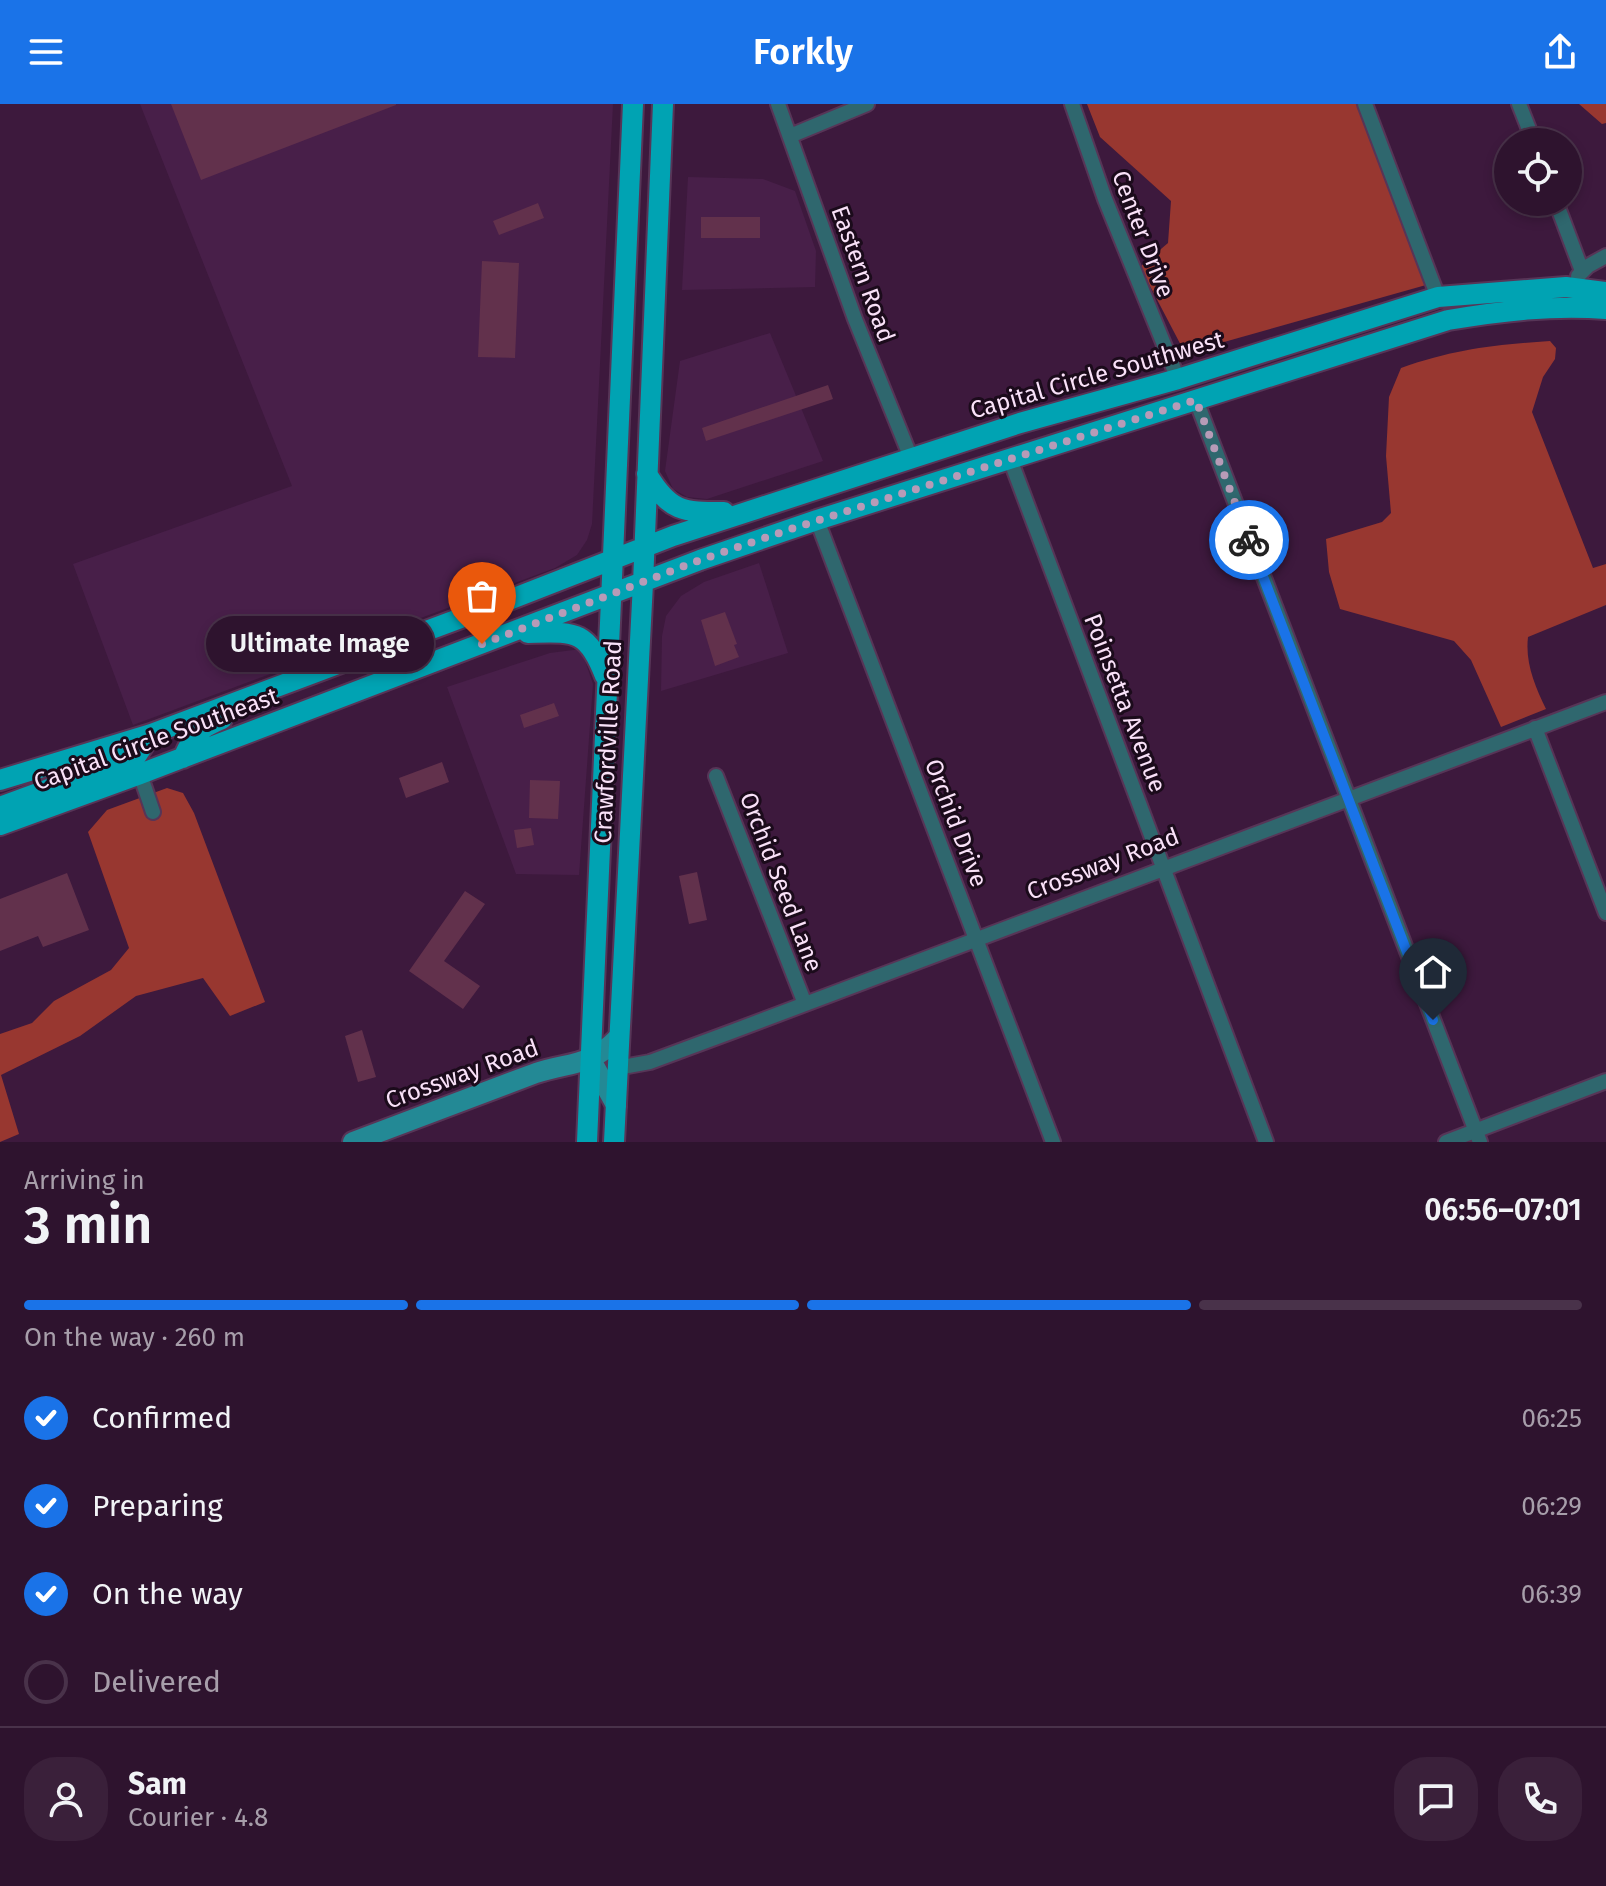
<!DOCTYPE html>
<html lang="en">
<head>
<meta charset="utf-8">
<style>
	:root { --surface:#2e132e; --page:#3a203a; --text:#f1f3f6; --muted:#a79eaa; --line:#49324a; --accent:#1a73e8 }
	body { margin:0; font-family:"Fira Sans",sans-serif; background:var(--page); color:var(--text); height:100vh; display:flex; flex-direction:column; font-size:30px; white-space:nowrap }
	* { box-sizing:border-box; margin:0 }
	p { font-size:26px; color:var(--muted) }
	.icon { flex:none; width:44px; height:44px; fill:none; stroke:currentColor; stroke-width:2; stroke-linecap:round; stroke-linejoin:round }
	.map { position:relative; height:1038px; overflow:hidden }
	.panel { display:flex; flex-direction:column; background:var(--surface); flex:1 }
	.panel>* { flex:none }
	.fabs { position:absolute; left:1494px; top:24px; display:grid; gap:16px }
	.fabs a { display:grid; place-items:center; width:88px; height:88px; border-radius:50%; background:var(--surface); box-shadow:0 4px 12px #0003,0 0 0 2px var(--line); font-size:40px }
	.pin { position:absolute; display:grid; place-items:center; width:68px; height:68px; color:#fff; margin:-82px -34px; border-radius:50% 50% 50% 0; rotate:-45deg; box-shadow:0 0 8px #0007 }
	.pin .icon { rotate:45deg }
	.courier { position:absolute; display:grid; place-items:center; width:80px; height:80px; margin:-40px; border:6px solid #1a73e8; border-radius:50%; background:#fff; color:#222; box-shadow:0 2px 10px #0007 }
	.bubble { position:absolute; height:56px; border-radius:28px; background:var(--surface); box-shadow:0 4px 12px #0003,0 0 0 2px var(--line); font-size:26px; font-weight:600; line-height:56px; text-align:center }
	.summary em { font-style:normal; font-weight:600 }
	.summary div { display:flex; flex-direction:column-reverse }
	.summary { display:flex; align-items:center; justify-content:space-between; height:136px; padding:0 24px }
	h1 { font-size:52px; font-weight:600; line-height:60px }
	.bar { display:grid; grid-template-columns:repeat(4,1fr); gap:12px 8px; align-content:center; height:96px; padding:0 24px }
	.bar i { height:10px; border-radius:6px; background:var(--line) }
	.bar .on { background:var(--accent) }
	.bar p { grid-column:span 4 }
	.line { display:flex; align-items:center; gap:20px; padding:0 24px; border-top:2px solid var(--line) }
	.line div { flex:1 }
	.round { display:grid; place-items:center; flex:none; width:84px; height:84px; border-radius:32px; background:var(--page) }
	ol { padding:0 24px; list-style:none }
	li { display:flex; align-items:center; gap:24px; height:88px }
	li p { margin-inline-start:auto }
	li .icon { padding:8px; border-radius:50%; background:var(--accent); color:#fff; stroke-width:4 }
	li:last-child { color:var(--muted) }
	li i { width:44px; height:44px; border:4px solid var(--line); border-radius:50% }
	header { display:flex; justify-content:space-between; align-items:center; height:104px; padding:0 24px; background:var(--accent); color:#fff; font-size:36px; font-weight:600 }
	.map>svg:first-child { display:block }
	.built { fill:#481f49 }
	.forest { fill:#983730 }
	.building { fill:#62314c }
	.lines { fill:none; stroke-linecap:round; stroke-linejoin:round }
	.street-casing { stroke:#573557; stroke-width:18 }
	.secondary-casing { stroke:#573557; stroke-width:24 }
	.primary-casing { stroke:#573557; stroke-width:24 }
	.street { stroke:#2f676e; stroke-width:14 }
	.secondary { stroke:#238995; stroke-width:20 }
	.primary { stroke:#00a3b3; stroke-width:20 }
	.done { stroke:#b79bb7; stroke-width:8; stroke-dasharray:0 14.4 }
	.route { stroke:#1a73e8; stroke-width:10 }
	.labels { text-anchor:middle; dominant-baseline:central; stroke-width:6; stroke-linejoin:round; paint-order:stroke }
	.street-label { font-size:24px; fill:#f9e1f8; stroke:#1b0b1b }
</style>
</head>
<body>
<header><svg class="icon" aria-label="menu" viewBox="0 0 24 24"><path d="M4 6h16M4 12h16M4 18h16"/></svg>Forkly<svg class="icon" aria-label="share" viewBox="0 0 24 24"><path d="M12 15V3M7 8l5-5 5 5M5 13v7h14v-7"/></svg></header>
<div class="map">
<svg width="1606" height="1038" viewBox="0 0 1606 1038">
	<rect width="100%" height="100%" fill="#3d193d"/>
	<!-- built -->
	<path class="built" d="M 140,0 L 613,0 L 592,420 L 587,436 L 577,451 L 555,464 L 133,621 L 73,460 L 292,382 Z
		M 688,73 L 763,75 L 795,87 L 816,147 L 815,183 L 682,186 Z
		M 770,229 L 823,357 L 707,395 L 687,393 L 673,385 L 665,367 L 680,257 Z
		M 759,459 L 788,549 L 661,587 L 662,532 L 666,512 L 681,492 L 704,478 Z
		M 581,545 L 593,580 L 579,771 L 516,770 L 447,583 L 550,549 Z"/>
	<!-- forest -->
	<path class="forest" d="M 1087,0 L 1358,0 L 1426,181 L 1185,249 L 1140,163 L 1168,139 L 1171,97 L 1100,33 Z
		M 1579,0 L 1606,0 L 1606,19 L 1602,20 Z
		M 1550,237 L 1556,244 L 1555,255 L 1543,273 L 1532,308 L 1593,464 L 1606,460 L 1606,501 L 1528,533 C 1525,559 1535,582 1546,605 L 1501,623 L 1471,556 L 1454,537 L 1340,505 L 1329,468 L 1326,435 L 1382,418 L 1391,409 L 1386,352 L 1389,293 L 1401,264 C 1455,245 1493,241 1550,237 Z
		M 167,684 L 183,689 L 194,709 L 265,898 L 230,912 L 203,874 L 136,892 L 80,932 L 1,971 L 19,1030 L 0,1038 L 0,930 L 32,919 L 54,897 L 111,866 L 129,844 L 88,728 L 107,706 Z"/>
	<!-- building -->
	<path class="building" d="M 171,0 L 396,0 L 396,1 L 201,76 Z
		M 538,99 L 544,114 L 499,131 L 493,117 Z
		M 701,113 L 760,113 L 760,134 L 701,134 Z
		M 482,157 L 519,159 L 515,254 L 478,253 Z
		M 828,281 L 833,295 L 706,337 L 702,324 Z
		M 725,508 L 737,540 L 734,541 L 739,553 L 715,562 L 701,516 Z
		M 554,599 L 559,612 L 524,624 L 520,611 Z
		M 442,658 L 449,678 L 406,694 L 399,674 Z
		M 530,676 L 560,677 L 558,715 L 529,714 Z
		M 531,724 L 534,741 L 517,744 L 514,726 Z
		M 697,768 L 707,816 L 689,820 L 679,772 Z
		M 67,769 L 89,826 L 43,843 L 38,832 L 0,847 L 0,795 Z
		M 465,787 L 485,800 L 444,857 L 480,882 L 463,905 L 409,867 Z
		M 362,926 L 376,973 L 358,978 L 345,932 Z"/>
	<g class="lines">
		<!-- street casing -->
		<g class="street-casing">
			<path id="street" d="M 778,0 L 855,215 L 911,354
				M 1072,0 L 1105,95 L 1178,275
				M 1365,0 L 1438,193
				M 1519,0 L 1534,38
				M 790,32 L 867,0
				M 1556,98 L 1582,167
				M 1578,172 L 1588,162 L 1606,152
				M 1196,296 L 1480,1038
				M 1010,355 L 1266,1038
				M 817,416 L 1053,1038
				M 1535,624 L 1606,809
				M 140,670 L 153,708
				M 716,672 L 805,900
				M 617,964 L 650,958 L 731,928 L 1606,598
				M 1446,1038 L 1606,977"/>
		</g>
		<!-- secondary casing -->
		<g class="secondary-casing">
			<path id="secondary" d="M 591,956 L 616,1001
				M 353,1038 L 536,969 C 571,958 591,962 618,934"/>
		</g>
		<!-- primary casing -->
		<g class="primary-casing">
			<path id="primary" d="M 647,370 C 670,408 682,408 724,408
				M 528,529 C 575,528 587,525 605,572
				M 183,654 C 194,630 198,625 222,615
				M 0,676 L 151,630 L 509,496 L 673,432 L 1020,319 L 1178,275 L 1438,193 L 1566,183 L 1606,188
				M 0,703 L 125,657 L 137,651 L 151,630
				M 0,721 L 140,670 L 700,456 L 817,416 L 1448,216 C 1501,207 1552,201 1606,205
				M 587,1038 L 633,0
				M 614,1038 L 643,479 L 663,0"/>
		</g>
		<!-- street -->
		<use href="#street" class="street"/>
		<!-- secondary -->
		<use href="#secondary" class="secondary"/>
		<!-- primary -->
		<use href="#primary" class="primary"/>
	</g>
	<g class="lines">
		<!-- done -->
		<path class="done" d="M 482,540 L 700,456 L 794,424 L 1196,296 L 1249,436"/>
		<!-- route -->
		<path class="route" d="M 1249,436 L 1433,916"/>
	</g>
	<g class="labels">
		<!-- street labels -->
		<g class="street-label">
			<text transform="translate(1143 130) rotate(69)">Center Drive</text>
			<text transform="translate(863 170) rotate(70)">Eastern Road</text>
			<text transform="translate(1097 271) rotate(-16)">Capital Circle Southwest</text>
			<text transform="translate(1125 599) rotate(69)">Poinsetta Avenue</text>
			<text transform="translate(156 635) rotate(-20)">Capital Circle Southeast</text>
			<text transform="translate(608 638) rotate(-87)">Crawfordville Road</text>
			<text transform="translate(956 719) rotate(69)">Orchid Drive</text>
			<text transform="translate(1103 760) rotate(-21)">Crossway Road</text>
			<text transform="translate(781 778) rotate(69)">Orchid Seed Lane</text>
			<text transform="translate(462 970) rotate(-20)">Crossway Road</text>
		</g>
	</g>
</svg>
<div class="fabs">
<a><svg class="icon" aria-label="locate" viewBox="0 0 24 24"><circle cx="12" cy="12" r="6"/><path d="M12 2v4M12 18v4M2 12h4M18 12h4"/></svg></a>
</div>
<div class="pin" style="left:482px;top:540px;background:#ea580c"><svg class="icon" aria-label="bag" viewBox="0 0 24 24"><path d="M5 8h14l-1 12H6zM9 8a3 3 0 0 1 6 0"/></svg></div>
<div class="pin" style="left:1433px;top:916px;background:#1f2937"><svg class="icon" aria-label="home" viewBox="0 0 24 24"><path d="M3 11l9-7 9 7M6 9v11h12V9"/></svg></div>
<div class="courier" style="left:1249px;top:436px"><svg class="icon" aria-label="bike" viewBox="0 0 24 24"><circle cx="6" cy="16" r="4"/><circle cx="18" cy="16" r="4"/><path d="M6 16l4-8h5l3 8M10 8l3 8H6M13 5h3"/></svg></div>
<div class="bubble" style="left:206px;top:512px;width:228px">Ultimate Image</div>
</div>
<section class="panel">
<div class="summary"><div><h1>3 min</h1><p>Arriving in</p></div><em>06:56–07:01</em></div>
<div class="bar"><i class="on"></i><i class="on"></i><i class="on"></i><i></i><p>On the way · 260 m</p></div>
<ol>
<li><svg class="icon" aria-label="check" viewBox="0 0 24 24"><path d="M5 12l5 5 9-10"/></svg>Confirmed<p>06:25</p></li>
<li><svg class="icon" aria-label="check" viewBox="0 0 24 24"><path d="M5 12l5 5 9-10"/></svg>Preparing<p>06:29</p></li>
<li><svg class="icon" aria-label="check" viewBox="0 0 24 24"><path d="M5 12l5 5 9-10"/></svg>On the way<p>06:39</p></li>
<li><i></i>Delivered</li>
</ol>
<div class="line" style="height:144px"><a class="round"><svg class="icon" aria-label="person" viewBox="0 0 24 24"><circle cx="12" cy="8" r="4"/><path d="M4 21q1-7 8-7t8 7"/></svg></a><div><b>Sam</b><p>Courier · 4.8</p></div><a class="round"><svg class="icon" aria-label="chat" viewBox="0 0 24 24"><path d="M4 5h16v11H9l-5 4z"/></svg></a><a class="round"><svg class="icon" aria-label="phone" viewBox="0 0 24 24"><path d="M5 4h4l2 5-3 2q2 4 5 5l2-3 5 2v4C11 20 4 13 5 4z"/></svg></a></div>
</section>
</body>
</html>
